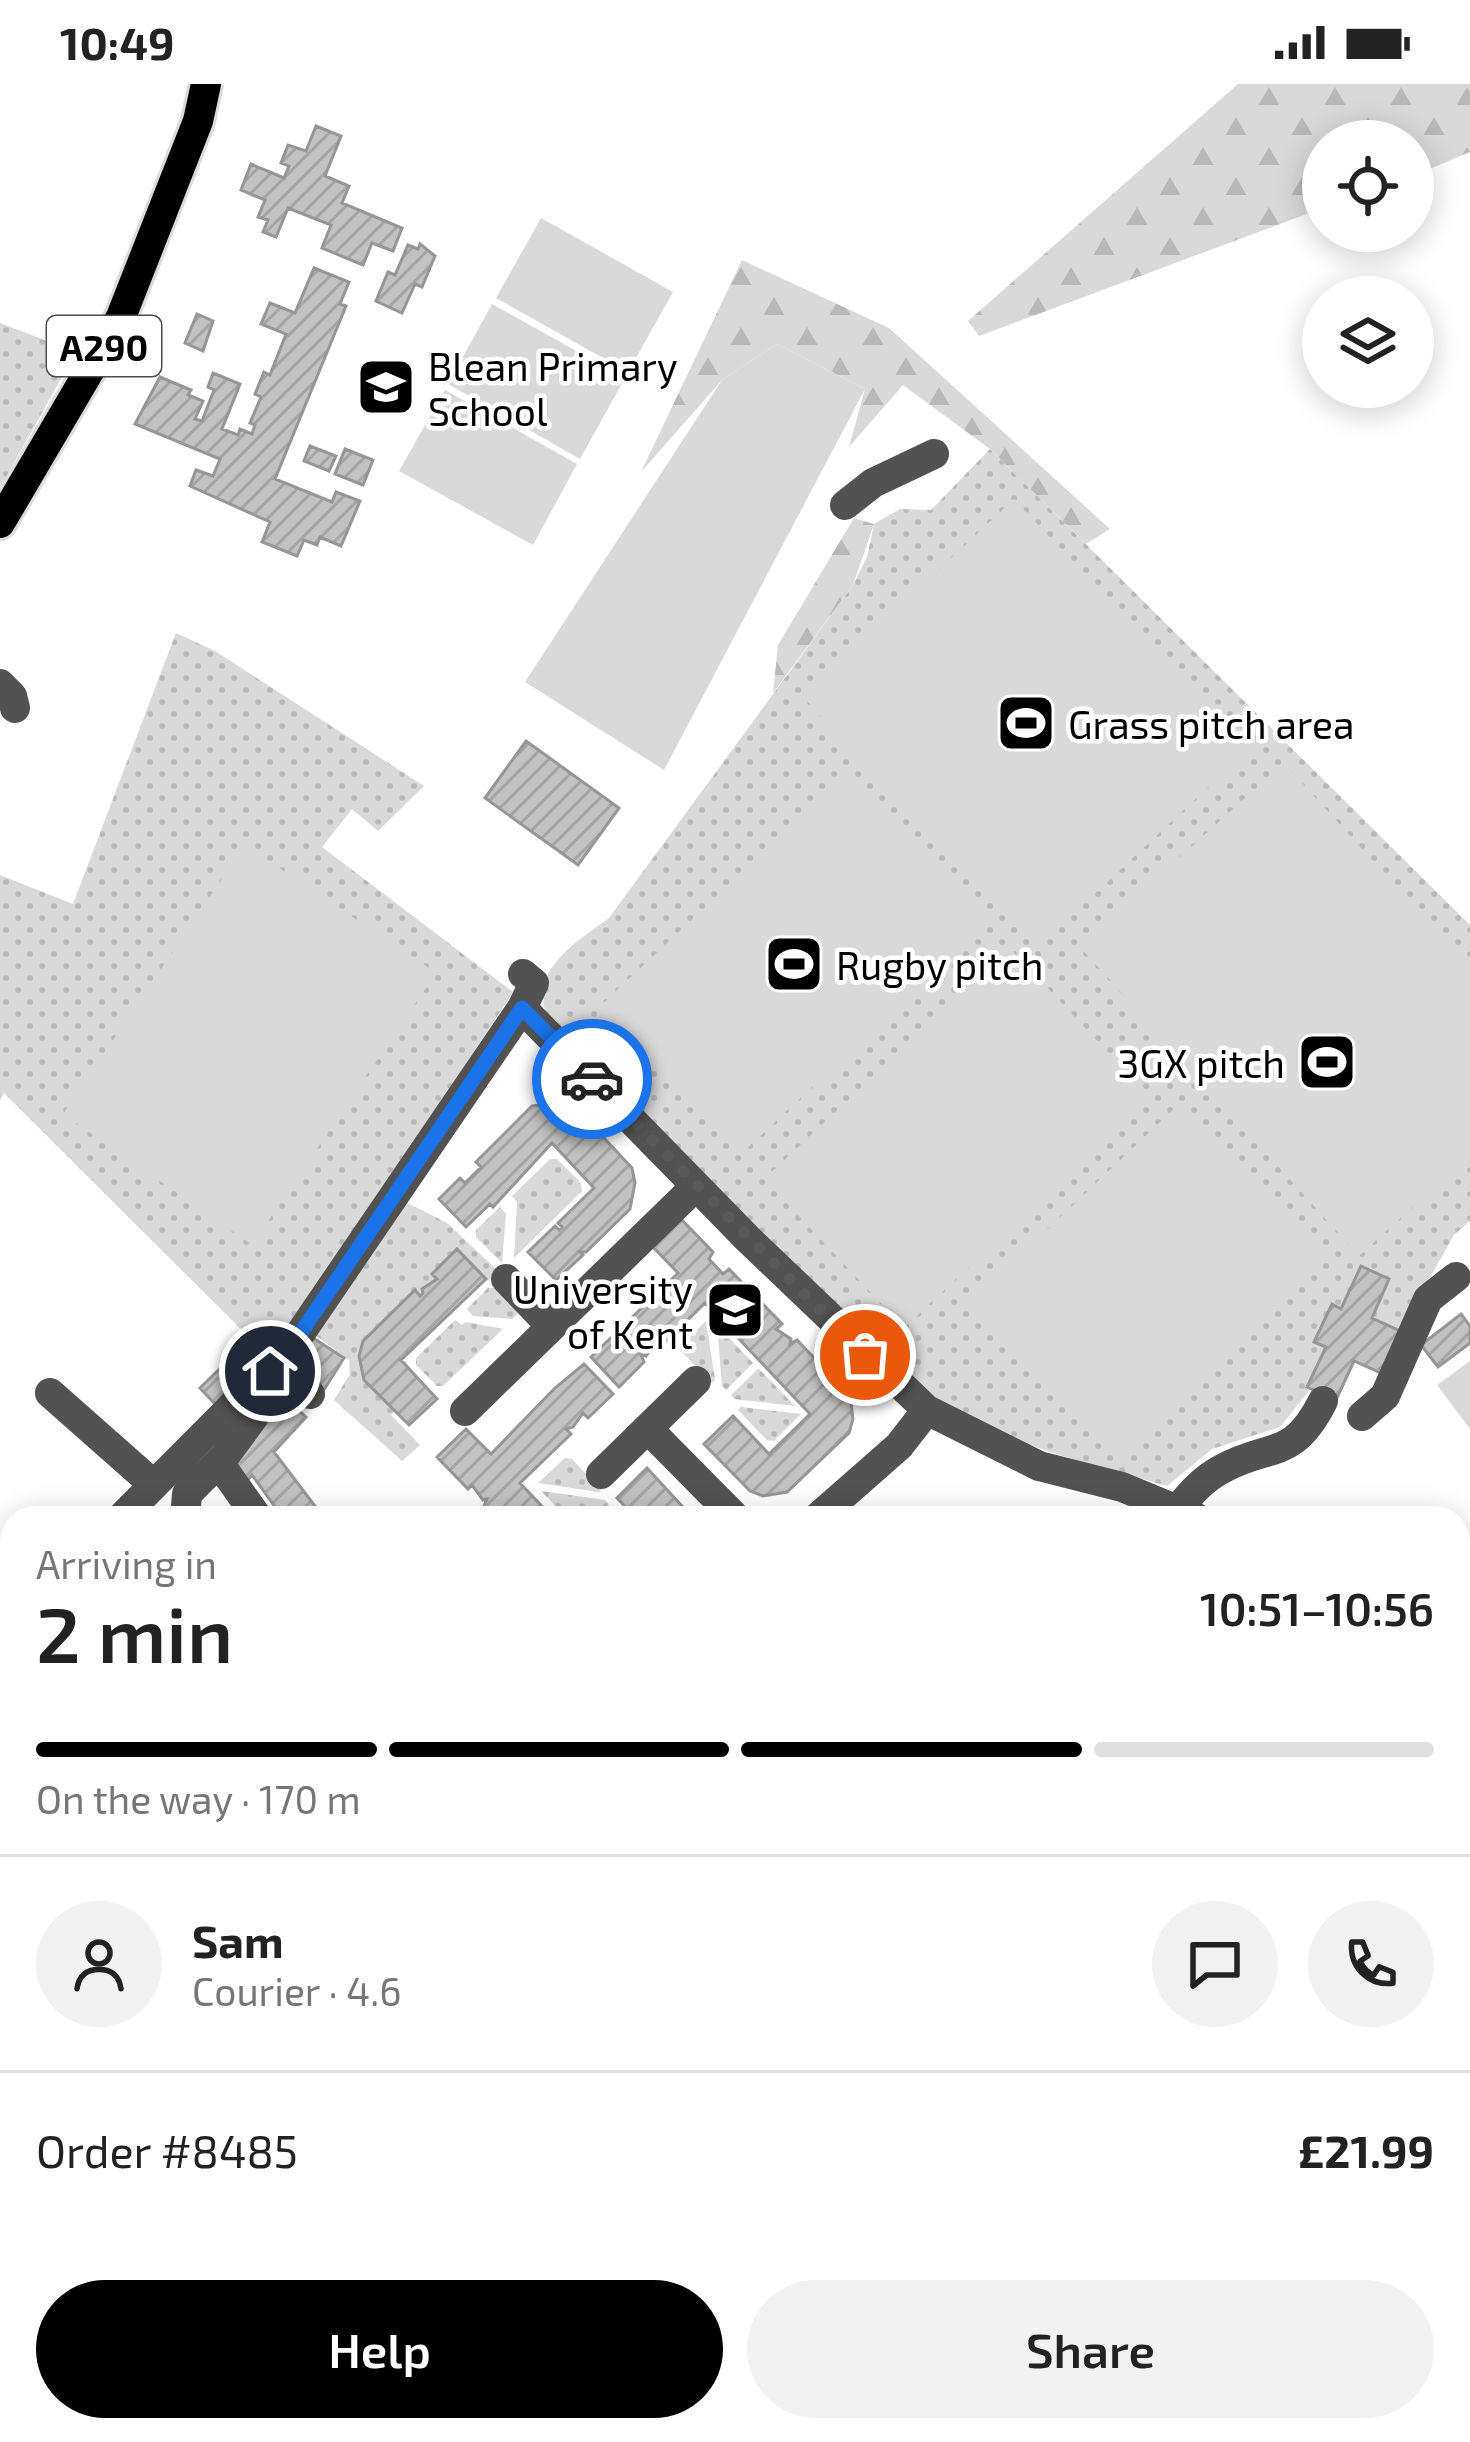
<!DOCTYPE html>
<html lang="en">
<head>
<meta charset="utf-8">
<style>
	:root { --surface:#fff; --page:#f2f2f2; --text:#222; --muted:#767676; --line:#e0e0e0; --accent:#000 }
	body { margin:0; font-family:"Exo 2",sans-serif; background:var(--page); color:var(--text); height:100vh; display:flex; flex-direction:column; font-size:45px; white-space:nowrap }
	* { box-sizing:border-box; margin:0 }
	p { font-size:39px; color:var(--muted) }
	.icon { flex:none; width:66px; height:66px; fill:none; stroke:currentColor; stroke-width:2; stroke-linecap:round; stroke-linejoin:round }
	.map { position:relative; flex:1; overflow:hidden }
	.drawer { position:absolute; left:0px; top:1422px; width:1470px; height:936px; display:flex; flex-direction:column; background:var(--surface); border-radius:36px 36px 0 0; box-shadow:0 6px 30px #0003 }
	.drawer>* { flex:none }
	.buttons { position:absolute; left:1302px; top:36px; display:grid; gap:24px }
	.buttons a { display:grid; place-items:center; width:132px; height:132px; border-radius:50%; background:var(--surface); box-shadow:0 6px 30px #0003; font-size:60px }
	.pin { position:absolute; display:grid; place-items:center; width:102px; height:102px; color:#fff; margin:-51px; border:6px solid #fff; border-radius:50%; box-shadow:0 3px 12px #0007 }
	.courier { position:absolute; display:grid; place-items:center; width:120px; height:120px; margin:-60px; border:9px solid #1a73e8; border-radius:50%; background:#fff; color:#222; box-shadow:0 3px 15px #0007 }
	.overview em { font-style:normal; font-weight:600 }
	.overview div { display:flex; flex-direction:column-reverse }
	.overview { display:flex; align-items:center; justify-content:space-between; height:204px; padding:0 36px }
	h1 { font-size:78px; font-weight:600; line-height:90px }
	.bar { display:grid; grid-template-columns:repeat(4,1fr); gap:18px 12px; align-content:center; height:144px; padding:0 36px }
	.bar i { height:15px; border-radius:9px; background:var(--line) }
	.bar .current { background:var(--accent) }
	.bar p { grid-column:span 4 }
	.line { display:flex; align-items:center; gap:30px; padding:0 36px; border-top:3px solid var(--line) }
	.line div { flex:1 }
	.round { display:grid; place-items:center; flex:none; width:126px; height:126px; border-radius:63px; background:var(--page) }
	.action { display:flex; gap:24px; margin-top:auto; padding:24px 36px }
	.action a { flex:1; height:138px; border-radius:72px; background:var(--accent); color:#fff; font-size:48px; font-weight:600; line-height:138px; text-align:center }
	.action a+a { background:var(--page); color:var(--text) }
	.status { display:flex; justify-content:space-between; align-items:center; height:84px; padding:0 60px; background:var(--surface); direction:ltr }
	.status svg { height:33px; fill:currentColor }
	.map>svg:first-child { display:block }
	.grass { fill:url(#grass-dots) }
	.forest { fill:url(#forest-firs) }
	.pitch { fill:#d9d9d9 }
	.building { fill:url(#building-hatch); stroke:#969696; stroke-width:3 }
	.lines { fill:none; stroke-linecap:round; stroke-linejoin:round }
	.major-casing { stroke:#dbdbdb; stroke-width:36 }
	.minor { stroke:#525252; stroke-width:30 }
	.major { stroke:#000; stroke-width:30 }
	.done { stroke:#595959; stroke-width:12; stroke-dasharray:0 21.6 }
	.route { stroke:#1a73e8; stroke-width:15 }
	.labels { text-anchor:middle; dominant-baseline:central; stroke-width:9; stroke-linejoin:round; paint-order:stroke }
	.shield { fill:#fff; stroke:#4c4c4c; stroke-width:3 }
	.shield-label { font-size:36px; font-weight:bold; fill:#000 }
	.poi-label { font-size:39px; fill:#000; stroke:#fff; text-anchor:start }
</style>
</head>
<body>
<div class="status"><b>10:49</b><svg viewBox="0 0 49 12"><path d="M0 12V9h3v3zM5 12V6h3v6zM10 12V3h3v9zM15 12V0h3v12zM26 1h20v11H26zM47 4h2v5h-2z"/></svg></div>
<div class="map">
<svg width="1470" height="2358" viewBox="0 0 1470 2358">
	<defs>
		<pattern id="grass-dots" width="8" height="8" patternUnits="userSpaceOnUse" patternTransform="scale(3)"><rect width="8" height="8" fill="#d9d9d9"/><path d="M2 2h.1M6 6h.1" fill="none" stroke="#b8b8b8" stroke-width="1.8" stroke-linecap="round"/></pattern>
		<pattern id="forest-firs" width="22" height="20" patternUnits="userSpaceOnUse" patternTransform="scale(3)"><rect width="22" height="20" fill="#d9d9d9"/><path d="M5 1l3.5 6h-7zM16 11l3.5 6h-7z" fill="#b8b8b8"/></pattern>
		<pattern id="building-hatch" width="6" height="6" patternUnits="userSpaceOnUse" patternTransform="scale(3)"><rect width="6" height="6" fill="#c2c2c2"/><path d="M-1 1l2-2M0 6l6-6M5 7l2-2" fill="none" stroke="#a5a5a5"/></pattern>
	</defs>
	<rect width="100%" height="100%" fill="#fff"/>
	<!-- grass -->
	<path class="grass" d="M 0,239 L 76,268 L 0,404 Z
		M 990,365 L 1470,841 L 1470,1137 L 1454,1151 L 1400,1247 L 1372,1234 L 1389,1195 L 1360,1182 L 1341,1225 L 1331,1220 L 1314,1257 L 1326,1263 L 1308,1302 L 1311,1304 L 1280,1343 L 1212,1365 L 1167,1402 C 1070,1373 985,1358 905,1292 L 549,937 C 526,887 574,860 609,834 L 853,501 L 867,473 L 874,440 L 900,425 L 931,426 Z
		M 176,549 L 215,567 L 424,702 L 378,747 L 352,725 L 322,763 L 513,908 L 287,1252 L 269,1273 L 4,1009 L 0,1017 L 0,791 L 73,820 Z
		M 550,1075 L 557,1075 L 581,1099 L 582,1107 L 514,1174 L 517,1118 L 512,1112 Z
		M 398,1114 L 447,1139 L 498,1187 L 488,1197 L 456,1166 L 432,1189 L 437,1195 L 422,1204 L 423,1209 L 359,1273 L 364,1296 L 395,1327 L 391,1331 L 420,1361 L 402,1377 L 334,1316 L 350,1290 L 349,1276 L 310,1247 Z
		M 500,1123 L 506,1130 L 502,1179 L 476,1153 L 476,1146 Z
		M 488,1204 L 495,1204 L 518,1229 L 512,1235 L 473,1232 L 467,1225 Z
		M 455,1236 L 462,1241 L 466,1238 L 503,1245 L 443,1302 L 437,1302 L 416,1281 L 416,1274 Z
		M 706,1237 L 715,1296 L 712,1299 L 681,1267 L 681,1261 Z
		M 717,1241 L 753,1279 L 726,1306 L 722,1302 Z
		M 758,1285 L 759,1285 L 795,1322 L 734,1315 L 731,1311 Z
		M 741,1323 L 801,1330 L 774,1357 L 767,1356 L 738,1326 Z
		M 565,1374 L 572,1375 L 601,1406 L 599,1408 L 538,1399 Z
		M 541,1407 L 605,1416 L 609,1420 L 594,1434 L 567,1434 Z"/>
	<!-- forest -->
	<path class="forest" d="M 1238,0 L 1470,0 L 1470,68 L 1413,92 L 1413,57 L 1323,57 L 1323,124 L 979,252 L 968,237 Z
		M 742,176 L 889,244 L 1110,445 L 1086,460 L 990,365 L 903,301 L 849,363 L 865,305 L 777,260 L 722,296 L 641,388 Z
		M 854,434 L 874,440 L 853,501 L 773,609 L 778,561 Z
		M 1470,1917 L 1470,2358 L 1068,2358 L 1072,2346 L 1458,2346 L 1458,1927 Z"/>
	<!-- pitch -->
	<path class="pitch" d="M 541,134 L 673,208 L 628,288 L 496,214 Z
		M 492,220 L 625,294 L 580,375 L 448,300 Z
		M 777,260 L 865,305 L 664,686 L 525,598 L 722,296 Z
		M 445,306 L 577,380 L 533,461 L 399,387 Z
		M 1014,415 L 1249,665 L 1038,863 L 803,613 Z
		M 1284,679 L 1470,884 L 1470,1071 L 1359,1172 L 1080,863 Z
		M 847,690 L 987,839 L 741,1070 L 601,921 Z
		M 245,761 L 436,889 L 252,1161 L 63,1030 Z
		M 1010,864 L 1150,1013 L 904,1244 L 764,1095 Z
		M 1180,1019 L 1325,1172 L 1116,1372 L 970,1219 Z
		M 1470,1277 L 1470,1345 L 1437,1301 Z
		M 0,1941 L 12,1956 L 12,2261 L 0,2246 Z
		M 12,2288 L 12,2346 L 214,2346 L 199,2358 L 0,2358 L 0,2297 Z"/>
	<!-- building -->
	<path class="building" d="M 316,42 L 341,52 L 325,92 L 349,102 L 342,119 L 402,144 L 393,167 L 372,159 L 363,181 L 322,164 L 331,141 L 288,124 L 276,153 L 263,148 L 268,136 L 258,133 L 265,116 L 241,106 L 251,80 L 284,94 L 289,82 L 281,79 L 288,61 L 306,67 Z
		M 420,160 L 435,172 L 422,203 L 415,200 L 402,229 L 376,217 L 388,188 L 395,191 L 408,161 L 418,165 Z
		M 314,184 L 349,198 L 340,220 L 346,222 L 275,395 L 332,418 L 336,408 L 360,417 L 341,462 L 320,453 L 317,461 L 304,456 L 297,472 L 262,458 L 270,438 L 190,402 L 196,386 L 213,392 L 220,375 L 135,340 L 160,293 L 191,306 L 188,311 L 203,317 L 195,335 L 202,337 L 214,306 L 208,303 L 213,289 L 240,300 L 222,345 L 238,351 L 240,345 L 252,350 L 255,341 L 250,339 L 261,313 L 255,310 L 264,288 L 270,291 L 286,250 L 261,240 L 270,219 L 295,229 Z
		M 197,230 L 213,237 L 203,267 L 185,259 Z
		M 310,362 L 336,372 L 329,387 L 304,377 Z
		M 345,365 L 373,376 L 363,401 L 335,390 Z
		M 526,657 L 619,724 L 578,781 L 485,714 Z
		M 559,1019 L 573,1021 L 632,1084 L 635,1099 L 630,1125 L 586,1168 L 580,1168 L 583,1171 L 556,1196 L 528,1168 L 555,1142 L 559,1146 L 562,1143 L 558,1139 L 594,1104 L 552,1059 L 493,1123 L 490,1120 L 466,1143 L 439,1115 L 460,1094 L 465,1099 L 481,1083 L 476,1078 L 532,1022 Z
		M 681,1135 L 713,1168 L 709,1175 L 723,1190 L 729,1185 L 782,1240 L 776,1245 L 791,1255 L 790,1260 L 797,1256 L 850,1312 L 853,1335 L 849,1349 L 787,1408 L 763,1412 L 750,1407 L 704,1360 L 733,1332 L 769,1370 L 810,1330 L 705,1219 L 660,1263 L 656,1258 L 646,1272 L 641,1271 L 644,1278 L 619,1303 L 591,1273 L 678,1189 L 653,1163 Z
		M 457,1165 L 486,1195 L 401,1276 L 437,1315 L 409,1341 L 364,1296 L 359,1272 L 363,1257 L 415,1206 L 420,1212 L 423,1209 L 422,1205 L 437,1195 L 432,1190 Z
		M 1361,1182 L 1389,1195 L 1372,1234 L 1400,1247 L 1381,1289 L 1354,1277 L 1336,1316 L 1307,1303 L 1326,1263 L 1314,1258 L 1332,1220 L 1341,1225 Z
		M 1461,1230 L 1470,1242 L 1470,1259 L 1438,1283 L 1421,1261 Z
		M 307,1250 L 344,1274 L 320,1312 L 283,1288 Z
		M 243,1262 L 256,1275 L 215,1320 L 200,1304 Z
		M 584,1280 L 613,1310 L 588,1334 L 583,1329 L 573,1343 L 566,1345 L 571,1350 L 520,1399 L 553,1434 L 495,1434 L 484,1422 L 487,1415 L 483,1416 L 472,1401 L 468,1405 L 437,1373 L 466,1345 L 491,1370 L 555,1304 Z
		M 285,1314 L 306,1333 L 274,1368 L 324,1434 L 283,1434 L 252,1391 L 247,1397 L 231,1373 Z
		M 647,1384 L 693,1434 L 636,1434 L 617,1414 Z
		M 1470,1545 L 1470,1592 L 1458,1576 L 1458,1554 Z
		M 455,2346 L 504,2346 L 514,2349 L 511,2358 L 468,2358 L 470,2350 Z
		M 627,2346 L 659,2346 L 656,2358 L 624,2358 Z
		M 716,2346 L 743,2346 L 739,2358 L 712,2358 Z
		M 1029,2346 L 1062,2346 L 1059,2358 L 1025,2358 Z"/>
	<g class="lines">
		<!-- major casing -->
		<g class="major-casing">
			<path id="major" d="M 0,439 L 121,233 L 198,37 L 206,0"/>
		</g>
		<!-- minor -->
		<path class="minor" d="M 845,421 L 873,399 L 934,370
			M 0,600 L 12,612 L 15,624
			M 522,924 L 748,1155 L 927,1326 L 1039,1382 L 1122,1403 L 1197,1434
			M 506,1195 L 551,1242
			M 270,1287 L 310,1310
			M 50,1309 L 153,1400
			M 465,1327 L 696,1102
			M 1362,1332 L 1385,1312 L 1428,1215 L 1456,1193
			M 648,1345 L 736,1434
			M 219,1379 L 258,1434
			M 601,1390 L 696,1297
			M 1178,1425 C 1191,1409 1203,1395 1222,1385 C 1271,1358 1292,1378 1323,1317
			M 121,1434 L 291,1263 L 522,924 L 534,899 L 523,890
			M 185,1434 L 187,1410 L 225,1372 L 282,1294
			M 817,1434 L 899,1362 L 927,1326
			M 1458,1659 L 1470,1672
			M 1458,1908 L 1470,1899
			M 893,2346 L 905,2358
			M 981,2358 L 996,2346"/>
		<!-- major -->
		<use href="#major" class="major"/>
	</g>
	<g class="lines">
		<!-- done -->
		<path class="done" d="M 592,995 L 865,1271"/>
		<!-- route -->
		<path class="route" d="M 270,1287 L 291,1263 L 522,924 L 592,995"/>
	</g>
	<!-- icons -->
	<defs>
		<g id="school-square" transform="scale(3)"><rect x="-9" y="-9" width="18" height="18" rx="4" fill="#000" stroke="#fff"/><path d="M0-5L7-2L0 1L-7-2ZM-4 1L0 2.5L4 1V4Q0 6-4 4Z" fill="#fff"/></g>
		<g id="stadium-square" transform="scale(3)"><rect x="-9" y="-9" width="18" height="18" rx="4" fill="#000" stroke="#fff"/><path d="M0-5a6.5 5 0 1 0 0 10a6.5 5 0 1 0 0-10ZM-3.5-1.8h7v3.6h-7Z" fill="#fff"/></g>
		<g id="university-square" transform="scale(3)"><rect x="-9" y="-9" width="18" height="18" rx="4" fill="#000" stroke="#fff"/><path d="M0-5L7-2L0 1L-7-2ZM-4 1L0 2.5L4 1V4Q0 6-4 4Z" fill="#fff"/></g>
	</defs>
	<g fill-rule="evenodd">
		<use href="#school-square" x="386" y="303"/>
		<use href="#stadium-square" x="1026" y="639"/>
		<use href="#stadium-square" x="794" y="880"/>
		<use href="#stadium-square" x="1327" y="978"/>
		<use href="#university-square" x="735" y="1226"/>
	</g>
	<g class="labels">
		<!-- shield labels -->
		<rect class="shield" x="47" y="232" width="114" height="60" rx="9"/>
		<g class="shield-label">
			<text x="104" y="262">A290</text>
		</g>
		<!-- poi labels -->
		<g class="poi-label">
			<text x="428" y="281">Blean Primary<tspan x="428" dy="45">School</tspan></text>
			<text x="1068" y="639">Grass pitch area</text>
			<text x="836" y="880">Rugby pitch</text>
			<text x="1285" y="978" text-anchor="end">3GX pitch</text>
			<text x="693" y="1204" text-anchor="end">University<tspan x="693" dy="45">of Kent</tspan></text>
		</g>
	</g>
</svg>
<div class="buttons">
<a><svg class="icon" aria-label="locate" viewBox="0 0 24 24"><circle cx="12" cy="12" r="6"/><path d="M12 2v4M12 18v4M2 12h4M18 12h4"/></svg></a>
<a><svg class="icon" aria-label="layers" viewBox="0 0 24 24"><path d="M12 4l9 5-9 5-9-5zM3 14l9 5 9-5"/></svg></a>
</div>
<div class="pin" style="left:865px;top:1271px;background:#ea580c"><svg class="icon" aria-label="bag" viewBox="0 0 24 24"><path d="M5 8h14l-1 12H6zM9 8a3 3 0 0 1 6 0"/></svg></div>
<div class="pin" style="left:270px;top:1287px;background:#1f2937"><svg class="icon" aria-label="home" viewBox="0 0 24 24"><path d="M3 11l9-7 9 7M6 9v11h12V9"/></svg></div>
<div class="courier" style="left:592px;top:995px"><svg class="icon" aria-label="car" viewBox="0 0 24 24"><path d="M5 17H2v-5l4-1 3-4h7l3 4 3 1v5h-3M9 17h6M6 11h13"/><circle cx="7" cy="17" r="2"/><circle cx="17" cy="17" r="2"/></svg></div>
<section class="drawer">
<div class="overview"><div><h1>2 min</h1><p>Arriving in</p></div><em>10:51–10:56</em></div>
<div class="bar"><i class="current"></i><i class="current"></i><i class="current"></i><i></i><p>On the way · 170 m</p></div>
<div class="line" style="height:216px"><a class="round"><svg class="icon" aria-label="person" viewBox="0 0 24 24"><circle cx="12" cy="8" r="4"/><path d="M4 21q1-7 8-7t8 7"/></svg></a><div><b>Sam</b><p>Courier · 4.6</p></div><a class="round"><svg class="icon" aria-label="chat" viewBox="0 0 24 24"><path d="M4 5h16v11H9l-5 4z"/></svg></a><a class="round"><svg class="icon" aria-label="phone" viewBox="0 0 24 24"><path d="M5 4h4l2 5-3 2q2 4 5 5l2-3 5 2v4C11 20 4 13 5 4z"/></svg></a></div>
<div class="line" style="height:156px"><div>Order #8485</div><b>£21.99</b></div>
<div class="action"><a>Help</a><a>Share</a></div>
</section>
</div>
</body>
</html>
